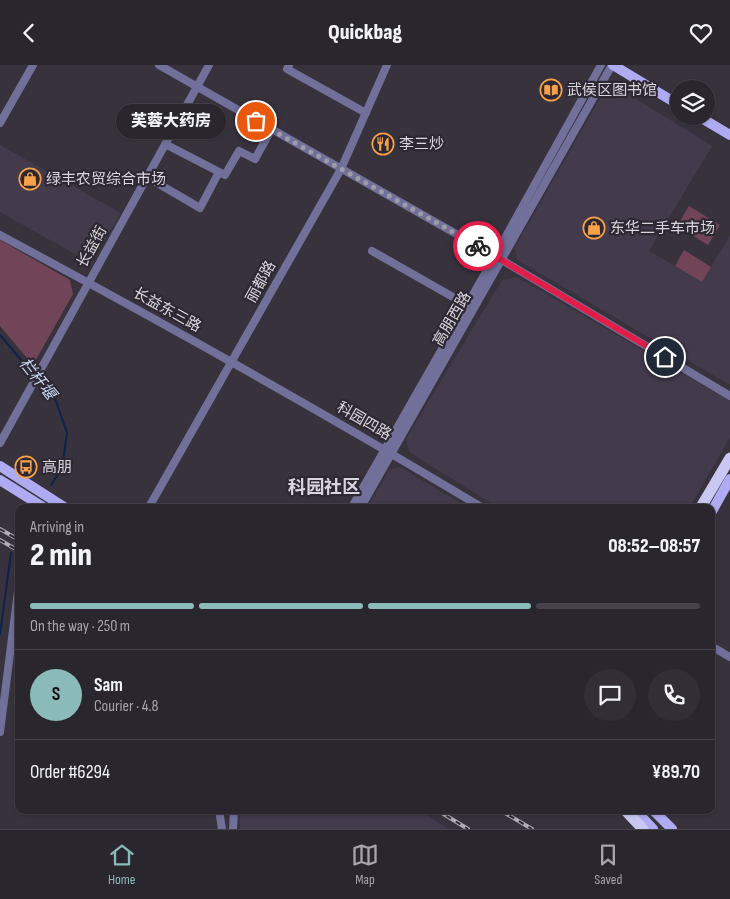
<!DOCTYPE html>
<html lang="en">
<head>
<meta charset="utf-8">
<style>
	:root { --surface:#2a262e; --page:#322e36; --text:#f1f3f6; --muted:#a5a5aa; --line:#46434a; --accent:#8bbbb9 }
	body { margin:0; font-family:"Sofia Sans Condensed","Noto Sans SC",sans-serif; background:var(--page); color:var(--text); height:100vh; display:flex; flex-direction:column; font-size:19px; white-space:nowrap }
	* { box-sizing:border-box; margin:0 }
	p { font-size:16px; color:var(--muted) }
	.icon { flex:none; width:28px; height:28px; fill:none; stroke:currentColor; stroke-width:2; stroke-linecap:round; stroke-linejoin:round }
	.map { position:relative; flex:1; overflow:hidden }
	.sheet { position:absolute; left:15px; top:439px; width:700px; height:310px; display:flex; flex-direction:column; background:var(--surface); border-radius:10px; box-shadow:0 1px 4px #0004,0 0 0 1px var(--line) }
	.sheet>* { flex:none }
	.buttons { position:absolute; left:670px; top:15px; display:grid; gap:10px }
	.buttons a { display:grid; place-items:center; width:45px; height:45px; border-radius:50%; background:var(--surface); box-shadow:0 1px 4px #0004,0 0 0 1px var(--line); font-size:25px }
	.pin { position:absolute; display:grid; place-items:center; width:42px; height:42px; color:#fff; margin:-21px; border:2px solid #fff; border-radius:50%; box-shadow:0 1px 5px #0007 }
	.courier { position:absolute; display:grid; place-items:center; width:50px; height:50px; margin:-25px; border:4px solid #e11d48; border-radius:50%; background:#fff; color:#222; box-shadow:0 1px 6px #0007 }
	.bubble { position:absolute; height:35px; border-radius:18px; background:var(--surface); box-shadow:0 1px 4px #0004,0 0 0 1px var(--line); font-size:16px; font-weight:800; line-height:35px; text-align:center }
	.summary em { font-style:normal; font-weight:800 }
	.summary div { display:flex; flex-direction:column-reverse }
	.summary { display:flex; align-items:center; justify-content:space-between; height:85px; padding:0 15px }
	h1 { font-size:32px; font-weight:800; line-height:38px }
	.bar { display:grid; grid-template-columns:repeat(4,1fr); gap:8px 5px; align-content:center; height:60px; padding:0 15px }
	.bar i { height:6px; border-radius:4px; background:var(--line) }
	.bar .on { background:var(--accent) }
	.bar p { grid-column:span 4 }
	.line { display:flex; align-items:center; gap:12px; padding:0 15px; border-top:1px solid var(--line) }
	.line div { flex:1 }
	.round { display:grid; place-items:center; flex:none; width:52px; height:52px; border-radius:26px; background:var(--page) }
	header { display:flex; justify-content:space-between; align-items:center; height:65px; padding:0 15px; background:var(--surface); font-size:22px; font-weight:800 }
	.dock { display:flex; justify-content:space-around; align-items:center; height:70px; border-top:1px solid var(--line); background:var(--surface); font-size:14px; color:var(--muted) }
	.dock a { display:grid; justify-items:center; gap:2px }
	.dock .on { color:var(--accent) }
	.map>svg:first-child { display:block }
	.built { fill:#433a4b }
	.green { fill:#714557 }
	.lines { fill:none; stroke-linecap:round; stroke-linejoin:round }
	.stream { stroke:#0c224f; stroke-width:2 }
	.minor { stroke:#71709b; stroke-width:8 }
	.major { stroke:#aeabf2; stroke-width:10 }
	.highway { stroke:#c9c8f3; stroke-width:11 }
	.rail-casing { stroke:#b0adb5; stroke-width:4 }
	.rail { stroke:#2e2833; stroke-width:2; stroke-dasharray:5.5; stroke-linecap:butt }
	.done { stroke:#a09ca4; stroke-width:5; stroke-dasharray:0 9 }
	.route { stroke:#e11d48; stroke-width:6 }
	.labels { text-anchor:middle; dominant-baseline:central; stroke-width:4.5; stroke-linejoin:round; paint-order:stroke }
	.poi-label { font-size:15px; fill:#d8d5dc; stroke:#2e2833; text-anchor:start }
	.street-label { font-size:15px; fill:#d8d5dc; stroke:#2e2833 }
	.water-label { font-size:16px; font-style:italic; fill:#c6d7f6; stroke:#2e2833 }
	.quarter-label { font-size:18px; font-weight:bold; fill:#d8d5dc; stroke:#2e2833 }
</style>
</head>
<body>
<header><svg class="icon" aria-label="back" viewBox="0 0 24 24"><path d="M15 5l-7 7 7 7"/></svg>Quickbag<svg class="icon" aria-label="heart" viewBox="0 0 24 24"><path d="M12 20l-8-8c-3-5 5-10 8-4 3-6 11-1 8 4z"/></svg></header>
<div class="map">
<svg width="730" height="764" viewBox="0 0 730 764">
	<rect width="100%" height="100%" fill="#38323d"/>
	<!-- built -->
	<path class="built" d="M 614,20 L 712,81 L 649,186 L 702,217 L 730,170 L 730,320 L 517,195 L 515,182 L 607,21 Z
		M 0,80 L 121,148 L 91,198 L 0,147 Z
		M 517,212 L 730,336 L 730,372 L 690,442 L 497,442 L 409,387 L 406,374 L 502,215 Z
		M 400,402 L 467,442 L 368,442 L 389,405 Z
		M 239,745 L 418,745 L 449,764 L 240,764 Z"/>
	<!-- green -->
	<path class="green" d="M 689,141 L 720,160 L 708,180 L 677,161 Z
		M 0,175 L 70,215 L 73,229 L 33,300 L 0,261 Z
		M 684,185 L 711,202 L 702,217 L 675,201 Z"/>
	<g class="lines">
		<!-- stream -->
		<path class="stream" d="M 0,270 L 34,310
			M 37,314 L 56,336 L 67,368 L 62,403 L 51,420
			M 0,569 L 11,488"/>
		<!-- minor -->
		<path class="minor" d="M 159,0 L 502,195 L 730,331
			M 289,0 L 287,4 L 366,48
			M 0,58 L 33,0
			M 165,79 L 225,110 L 239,86 L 255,94 L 271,65
			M 147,112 L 200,143 L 219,107
			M 0,170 C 162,257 323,347 481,442
			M 372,186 L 467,240
			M 0,378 L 209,0
			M 149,442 L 341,104 L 387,0
			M 352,442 L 495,191 L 601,0
			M 361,442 L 612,0
			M 711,581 L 730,592
			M 0,667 L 19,518
			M 219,745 L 222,764
			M 233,764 L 234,745"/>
		<!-- major -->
		<path class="major" d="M 613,0 L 679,40
			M 698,51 L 730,70
			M 0,401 L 64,442
			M 0,415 L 43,442
			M 711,448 L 730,414
			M 635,745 L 653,764
			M 653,745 L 672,764"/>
		<!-- highway -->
		<path class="highway" d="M 701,442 L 730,393
			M 625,745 L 643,764"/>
		<!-- rail casing -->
		<g class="rail-casing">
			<path id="rail" d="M 0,464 L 19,475
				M 0,475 L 19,486
				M 437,745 L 468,764
				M 500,745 L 532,764"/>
		</g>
		<!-- rail -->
		<use href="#rail" class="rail"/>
	</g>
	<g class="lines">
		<!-- done -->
		<path class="done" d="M 256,56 L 478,181"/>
		<!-- route -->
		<path class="route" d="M 478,181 L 665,292"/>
	</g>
	<!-- icons -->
	<defs>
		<g id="library-ring" transform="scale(1.125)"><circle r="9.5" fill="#2e2833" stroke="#f7a149" stroke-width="1.5"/><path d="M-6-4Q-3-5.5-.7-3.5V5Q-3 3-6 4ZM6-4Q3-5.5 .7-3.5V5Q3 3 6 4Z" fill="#f7a149"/></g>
		<g id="restaurant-ring" transform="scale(1.125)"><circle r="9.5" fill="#2e2833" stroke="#f7a149" stroke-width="1.5"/><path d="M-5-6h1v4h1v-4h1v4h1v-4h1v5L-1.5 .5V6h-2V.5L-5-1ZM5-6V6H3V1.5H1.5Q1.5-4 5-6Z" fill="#f7a149"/></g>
		<g id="shop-ring" transform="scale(1.125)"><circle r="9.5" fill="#2e2833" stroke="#f7a149" stroke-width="1.5"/><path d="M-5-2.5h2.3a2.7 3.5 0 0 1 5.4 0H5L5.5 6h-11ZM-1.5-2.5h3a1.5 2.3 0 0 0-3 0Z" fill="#f7a149"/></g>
		<g id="bus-ring" transform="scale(1.125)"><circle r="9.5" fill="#2e2833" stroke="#f7a149" stroke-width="1.5"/><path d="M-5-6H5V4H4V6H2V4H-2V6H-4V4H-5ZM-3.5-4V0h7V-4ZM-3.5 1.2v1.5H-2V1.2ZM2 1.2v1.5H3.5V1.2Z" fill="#f7a149"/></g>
	</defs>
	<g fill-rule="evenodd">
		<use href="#library-ring" x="551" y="25"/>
		<use href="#restaurant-ring" x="383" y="79"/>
		<use href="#shop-ring" x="30" y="114"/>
		<use href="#shop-ring" x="594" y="163"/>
		<use href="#bus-ring" x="26" y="402"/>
	</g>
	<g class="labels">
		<!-- poi labels -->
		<g class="poi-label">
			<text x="567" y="25">武侯区图书馆</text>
			<text x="399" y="79">李三炒</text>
			<text x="46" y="114">绿丰农贸综合市场</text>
			<text x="610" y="163">东华二手车市场</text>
			<text x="42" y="402">高朋</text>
		</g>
		<!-- street labels -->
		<g class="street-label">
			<text transform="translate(92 182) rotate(-61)">长益街</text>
			<text transform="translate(261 217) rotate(-61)">丽都路</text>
			<text transform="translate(167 245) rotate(29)">长益东三路</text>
			<text transform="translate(452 254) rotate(-60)">高朋西路</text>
			<text transform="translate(364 356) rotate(30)">科园四路</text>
		</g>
		<!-- water labels -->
		<g class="water-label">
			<text transform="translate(37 314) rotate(51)">栏杆堰</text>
		</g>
		<!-- quarter labels -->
		<g class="quarter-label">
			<text x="324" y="422">科园社区</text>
		</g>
	</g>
</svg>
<div class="buttons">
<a><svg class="icon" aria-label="layers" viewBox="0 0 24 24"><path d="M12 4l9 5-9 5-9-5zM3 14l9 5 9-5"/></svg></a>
</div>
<div class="pin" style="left:256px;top:56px;background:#ea580c"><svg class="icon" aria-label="bag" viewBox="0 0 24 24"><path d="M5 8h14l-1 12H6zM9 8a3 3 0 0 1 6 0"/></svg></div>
<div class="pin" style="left:665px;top:292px;background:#1f2937"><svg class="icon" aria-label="home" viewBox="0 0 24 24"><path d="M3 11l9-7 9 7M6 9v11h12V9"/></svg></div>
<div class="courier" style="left:478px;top:181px"><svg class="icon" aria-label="bike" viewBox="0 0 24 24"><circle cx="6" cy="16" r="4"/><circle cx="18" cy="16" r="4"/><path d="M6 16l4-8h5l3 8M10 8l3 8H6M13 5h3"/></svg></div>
<div class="bubble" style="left:116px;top:39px;width:110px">芙蓉大药房</div>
<section class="sheet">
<div class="summary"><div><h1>2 min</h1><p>Arriving in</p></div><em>08:52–08:57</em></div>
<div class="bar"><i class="on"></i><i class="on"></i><i class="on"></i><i></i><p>On the way · 250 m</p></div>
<div class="line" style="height:90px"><b class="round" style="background:var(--accent);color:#111">S</b><div><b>Sam</b><p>Courier · 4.8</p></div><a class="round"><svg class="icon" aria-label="chat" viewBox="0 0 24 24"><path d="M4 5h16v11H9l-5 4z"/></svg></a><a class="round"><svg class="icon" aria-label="phone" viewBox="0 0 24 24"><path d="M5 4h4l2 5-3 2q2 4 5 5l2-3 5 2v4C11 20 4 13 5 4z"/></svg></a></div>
<div class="line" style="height:65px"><div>Order #6294</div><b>¥89.70</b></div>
</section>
</div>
<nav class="dock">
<a class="on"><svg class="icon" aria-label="home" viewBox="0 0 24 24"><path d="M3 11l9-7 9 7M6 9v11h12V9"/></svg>Home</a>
<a><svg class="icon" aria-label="map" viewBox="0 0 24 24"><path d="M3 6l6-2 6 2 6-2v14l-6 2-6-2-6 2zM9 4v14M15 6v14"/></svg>Map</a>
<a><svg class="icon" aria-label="saved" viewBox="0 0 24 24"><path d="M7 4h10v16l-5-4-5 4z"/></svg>Saved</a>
</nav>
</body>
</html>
